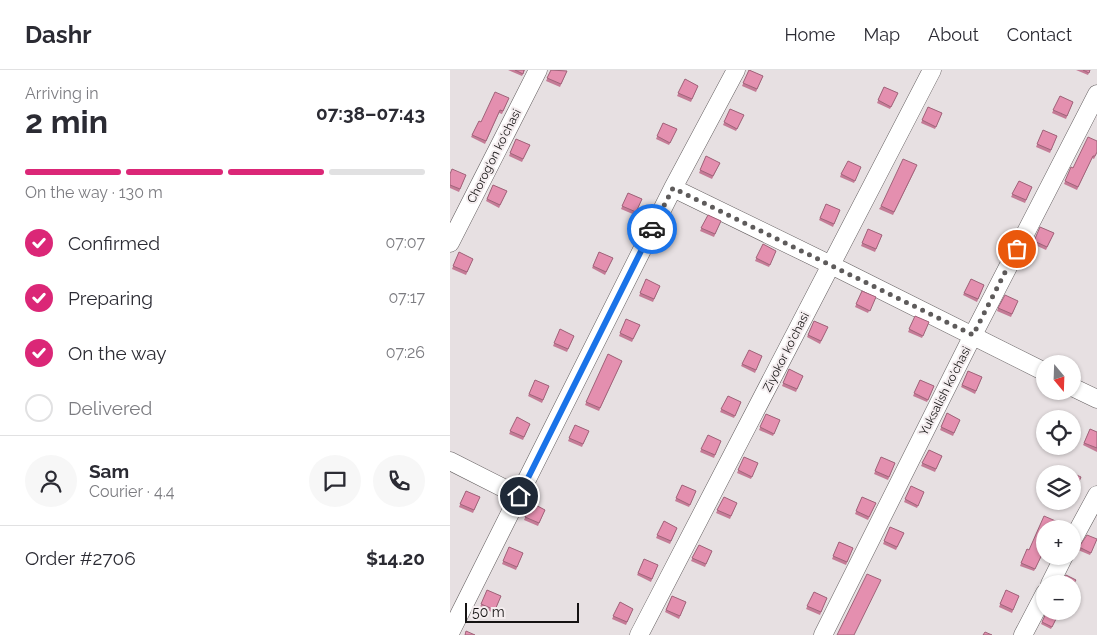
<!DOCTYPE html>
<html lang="en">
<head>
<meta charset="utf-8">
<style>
	:root { --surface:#fff; --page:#f7f7f7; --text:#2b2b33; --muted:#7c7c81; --line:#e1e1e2; --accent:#db2777 }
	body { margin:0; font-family:Raleway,sans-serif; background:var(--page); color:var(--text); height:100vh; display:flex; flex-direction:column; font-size:19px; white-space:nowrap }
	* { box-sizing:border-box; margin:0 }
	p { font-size:16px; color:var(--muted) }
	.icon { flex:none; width:28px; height:28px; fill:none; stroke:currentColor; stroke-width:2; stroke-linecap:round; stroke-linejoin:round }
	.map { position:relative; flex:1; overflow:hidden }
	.panel { display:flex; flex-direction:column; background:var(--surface); width:450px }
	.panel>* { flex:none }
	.needle { width:32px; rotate:161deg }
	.tools { position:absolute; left:586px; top:285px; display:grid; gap:10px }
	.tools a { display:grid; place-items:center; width:45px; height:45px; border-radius:50%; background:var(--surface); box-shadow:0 1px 4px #0004; font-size:25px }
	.scale { position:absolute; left:15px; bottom:12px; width:114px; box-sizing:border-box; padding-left:5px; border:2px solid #151313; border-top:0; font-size:14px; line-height:18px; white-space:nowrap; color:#151313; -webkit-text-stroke:4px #f4edef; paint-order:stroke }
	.pin { position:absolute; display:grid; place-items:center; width:42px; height:42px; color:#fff; margin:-21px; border:2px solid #fff; border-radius:50%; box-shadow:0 1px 5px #0007 }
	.courier { position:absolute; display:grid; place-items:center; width:50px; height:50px; margin:-25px; border:4px solid #1a73e8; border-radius:50%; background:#fff; color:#222; box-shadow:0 1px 6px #0007 }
	.overview em { font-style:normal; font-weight:700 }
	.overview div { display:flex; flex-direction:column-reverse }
	.overview { display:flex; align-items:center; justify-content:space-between; height:85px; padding:0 25px }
	h1 { font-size:32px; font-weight:700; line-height:38px }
	.bar { display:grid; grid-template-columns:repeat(4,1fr); gap:8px 5px; align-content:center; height:60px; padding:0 25px }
	.bar i { height:6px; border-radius:4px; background:var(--line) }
	.bar .active { background:var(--accent) }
	.bar p { grid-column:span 4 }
	.line { display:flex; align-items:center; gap:12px; padding:0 25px; border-top:1px solid var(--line) }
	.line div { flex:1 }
	.round { display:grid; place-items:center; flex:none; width:52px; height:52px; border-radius:26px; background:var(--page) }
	ol { padding:0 25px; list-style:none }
	li { display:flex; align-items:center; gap:15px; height:55px }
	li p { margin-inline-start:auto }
	li .icon { padding:5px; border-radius:50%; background:var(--accent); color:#fff; stroke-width:4 }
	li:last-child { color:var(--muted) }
	li i { width:28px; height:28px; border:2px solid var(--line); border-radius:50% }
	header { display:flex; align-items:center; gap:30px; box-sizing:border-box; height:70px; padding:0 25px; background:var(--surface); border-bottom:1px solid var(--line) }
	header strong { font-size:24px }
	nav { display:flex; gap:28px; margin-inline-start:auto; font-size:18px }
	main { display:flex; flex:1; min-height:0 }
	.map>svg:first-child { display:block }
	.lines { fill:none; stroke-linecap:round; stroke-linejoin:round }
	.minor-casing { stroke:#645f60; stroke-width:19 }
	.minor { stroke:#fff; stroke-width:18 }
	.wall { fill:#c47b96 }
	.building { fill:#e48faf; stroke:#a0647a }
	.done { stroke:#5e5b5b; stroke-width:5; stroke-dasharray:0 9 }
	.route { stroke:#1a73e8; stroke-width:6 }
	.labels { text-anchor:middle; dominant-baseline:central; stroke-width:4; stroke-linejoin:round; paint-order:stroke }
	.street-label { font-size:12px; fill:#151313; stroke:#f4edef }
</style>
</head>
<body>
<header>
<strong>Dashr</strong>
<nav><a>Home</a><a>Map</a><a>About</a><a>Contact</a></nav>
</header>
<main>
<section class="panel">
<div class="overview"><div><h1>2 min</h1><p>Arriving in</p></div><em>07:38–07:43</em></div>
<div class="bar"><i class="active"></i><i class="active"></i><i class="active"></i><i></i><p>On the way · 130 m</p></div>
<ol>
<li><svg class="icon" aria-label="check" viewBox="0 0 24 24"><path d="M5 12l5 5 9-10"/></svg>Confirmed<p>07:07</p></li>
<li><svg class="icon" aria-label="check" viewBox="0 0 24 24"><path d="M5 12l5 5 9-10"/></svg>Preparing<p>07:17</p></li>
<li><svg class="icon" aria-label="check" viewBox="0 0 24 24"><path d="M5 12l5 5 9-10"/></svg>On the way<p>07:26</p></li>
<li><i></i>Delivered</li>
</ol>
<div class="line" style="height:90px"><a class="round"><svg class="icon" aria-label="person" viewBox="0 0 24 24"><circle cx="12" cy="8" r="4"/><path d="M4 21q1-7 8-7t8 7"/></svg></a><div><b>Sam</b><p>Courier · 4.4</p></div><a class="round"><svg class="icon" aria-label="chat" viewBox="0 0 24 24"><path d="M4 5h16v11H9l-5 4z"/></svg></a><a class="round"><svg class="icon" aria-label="phone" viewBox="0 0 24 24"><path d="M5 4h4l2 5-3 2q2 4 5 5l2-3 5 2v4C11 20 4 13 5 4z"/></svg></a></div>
<div class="line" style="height:65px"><div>Order #2706</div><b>$14.20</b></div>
</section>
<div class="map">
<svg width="647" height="565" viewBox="0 0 647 565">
	<rect width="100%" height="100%" fill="#e7e0e2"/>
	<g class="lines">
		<!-- minor casing -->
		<g class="minor-casing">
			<path id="minor" d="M 223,118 L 381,195 L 595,302
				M 0,173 L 88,0
				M 622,317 L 647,329
				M 0,391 L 69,426
				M 622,471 L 647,425
				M 600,514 L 614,486
				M 0,563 L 223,118 L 286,0
				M 189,565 L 482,0
				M 373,565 L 523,265 L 647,24
				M 573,565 L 595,523"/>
		</g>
		<!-- minor -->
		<use href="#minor" class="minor"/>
	</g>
	<!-- wall -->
	<path class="wall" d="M 58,0 L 75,0 L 72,6 Z
		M 101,0 L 117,1 L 110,17 L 96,11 Z
		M 299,0 L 313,6 L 306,22 L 292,16 Z
		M 626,0 L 640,0 L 638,5 Z
		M 235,9 L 248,16 L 241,32 L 227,26 Z
		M 434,17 L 448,23 L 440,39 L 427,33 Z
		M 610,26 L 623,32 L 616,49 L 602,43 Z
		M 59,28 L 52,44 L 49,43 L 35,74 L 21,67 L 29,51 L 31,52 Z
		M 478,37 L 492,43 L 485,59 L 471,53 Z
		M 280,39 L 294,45 L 286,61 L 273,55 Z
		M 213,53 L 227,59 L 219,75 L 206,69 Z
		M 593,60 L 607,66 L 600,83 L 586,77 Z
		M 66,69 L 80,75 L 72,92 L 59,86 Z
		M 647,83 L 644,89 L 642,88 L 627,120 L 614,114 L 621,97 L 623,98 Z
		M 256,86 L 270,93 L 262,109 L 249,103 Z
		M 411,97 L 404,113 L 390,107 L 391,104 Z
		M 466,98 L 443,145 L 429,139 L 431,136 Z
		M 0,104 L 16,105 L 9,122 L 0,118 Z
		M 569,111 L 582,117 L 575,133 L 561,127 Z
		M 43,115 L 57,121 L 49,138 L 36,131 Z
		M 178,123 L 192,129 L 185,145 L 171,139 Z
		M 376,134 L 390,140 L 383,157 L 369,150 Z
		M 258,145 L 271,151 L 264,167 L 250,161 Z
		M 590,157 L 604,163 L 596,180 L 583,174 Z
		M 418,159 L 432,165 L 425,182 L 411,176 Z
		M 313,174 L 326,181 L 319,197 L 305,191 Z
		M 9,182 L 23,189 L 16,205 L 2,199 Z
		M 149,182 L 163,188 L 155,205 L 142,198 Z
		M 196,209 L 210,216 L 203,232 L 189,226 Z
		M 521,209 L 534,215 L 527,232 L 513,225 Z
		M 412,221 L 426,227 L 418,243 L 405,237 Z
		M 568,231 L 561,247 L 547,241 L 548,238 Z
		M 465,246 L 479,252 L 472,268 L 458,262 Z
		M 176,249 L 190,255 L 182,272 L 169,266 Z
		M 364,251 L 378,257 L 370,274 L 357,267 Z
		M 110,259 L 124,266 L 117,282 L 103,276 Z
		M 299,280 L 312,286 L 305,303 L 291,296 Z
		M 158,284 L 172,291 L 149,341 L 135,335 Z
		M 339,299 L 353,306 L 346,322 L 332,316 Z
		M 518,301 L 532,307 L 525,324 L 511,317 Z
		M 85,310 L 99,316 L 92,333 L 78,326 Z
		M 470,310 L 484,316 L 477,332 L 463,326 Z
		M 278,326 L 291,332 L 284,348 L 270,342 Z
		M 497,343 L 510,350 L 503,366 L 490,360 Z
		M 316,344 L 330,350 L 323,366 L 309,360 Z
		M 67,347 L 80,354 L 73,370 L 59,364 Z
		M 125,355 L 139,361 L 132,377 L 118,371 Z
		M 640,359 L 647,362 L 647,382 L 633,375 Z
		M 258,365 L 271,371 L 264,388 L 250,382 Z
		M 479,380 L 492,386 L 485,402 L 471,396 Z
		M 294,387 L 308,393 L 301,409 L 287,403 Z
		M 431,387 L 445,393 L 438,410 L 424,404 Z
		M 232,415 L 246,421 L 239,437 L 225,431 Z
		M 461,416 L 474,422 L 467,438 L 454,432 Z
		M 16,421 L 30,427 L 23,443 L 9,437 Z
		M 274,427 L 287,433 L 280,449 L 266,443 Z
		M 412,427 L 426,433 L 418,450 L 405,444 Z
		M 82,433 L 95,440 L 88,456 L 74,450 Z
		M 214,451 L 227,458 L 220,474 L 206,468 Z
		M 440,457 L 454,463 L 446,480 L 433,474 Z
		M 647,469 L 640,485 L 628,480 L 629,477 Z
		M 389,472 L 403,478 L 396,495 L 382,489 Z
		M 249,475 L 262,481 L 255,497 L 241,491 Z
		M 59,477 L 73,483 L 66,500 L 52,494 Z
		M 577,479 L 579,480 L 595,479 L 584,501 L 570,496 Z
		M 194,489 L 208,495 L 201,512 L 187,505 Z
		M 37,520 L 51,526 L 44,543 L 30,537 Z
		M 556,520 L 569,526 L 562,543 L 549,537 Z
		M 364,522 L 377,528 L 370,545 L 356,539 Z
		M 222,526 L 236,532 L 229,549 L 215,542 Z
		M 170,532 L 183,539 L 176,555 L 162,549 Z
		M 597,541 L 610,541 L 601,559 L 591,554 Z"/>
	<!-- building -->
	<path class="building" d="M 65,0 L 74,0 L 73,4 Z
		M 101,0 L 117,1 L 111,14 L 97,8 Z
		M 299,0 L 313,6 L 307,19 L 293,13 Z
		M 633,0 L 640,0 L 639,3 Z
		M 235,9 L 248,16 L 242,29 L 228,23 Z
		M 434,17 L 448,23 L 441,37 L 428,30 Z
		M 45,22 L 59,28 L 53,41 L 50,40 L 36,71 L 22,65 L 29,51 L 31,52 Z
		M 610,26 L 623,32 L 617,46 L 603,40 Z
		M 478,37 L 492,43 L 486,57 L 472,50 Z
		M 280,39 L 294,45 L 287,59 L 274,52 Z
		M 213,53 L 227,59 L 220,73 L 207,66 Z
		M 593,60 L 607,66 L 601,80 L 587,74 Z
		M 638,67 L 647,71 L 647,82 L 645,86 L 643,86 L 628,117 L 615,111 L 621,97 L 623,98 Z
		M 66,69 L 80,75 L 73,89 L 60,83 Z
		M 256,86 L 270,93 L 263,106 L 250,100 Z
		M 453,89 L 467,95 L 444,142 L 431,136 Z
		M 398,91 L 411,97 L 405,111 L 391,104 Z
		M 2,99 L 16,105 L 10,119 L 0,115 L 0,104 Z
		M 569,111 L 582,117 L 576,130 L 562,124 Z
		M 43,115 L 57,121 L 50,135 L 37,129 Z
		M 178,123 L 192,129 L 186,142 L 172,136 Z
		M 376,134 L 390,140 L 384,154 L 370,148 Z
		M 258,145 L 271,151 L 265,164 L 251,158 Z
		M 590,157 L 604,163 L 597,177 L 584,171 Z
		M 418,159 L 432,165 L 426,179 L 412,173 Z
		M 313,174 L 326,181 L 320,195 L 306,188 Z
		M 9,182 L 23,189 L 17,202 L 3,196 Z
		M 149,182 L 163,188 L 156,202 L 143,196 Z
		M 196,209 L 210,216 L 204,229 L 190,223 Z
		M 521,209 L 534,215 L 528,229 L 514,223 Z
		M 412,221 L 426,227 L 420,241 L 406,234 Z
		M 555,225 L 568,231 L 562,244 L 548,238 Z
		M 465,246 L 479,252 L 473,266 L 459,259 Z
		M 176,249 L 190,255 L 183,269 L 170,263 Z
		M 364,251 L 378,257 L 371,271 L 358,265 Z
		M 110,259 L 124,266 L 118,279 L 104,273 Z
		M 299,280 L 312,286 L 306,300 L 292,294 Z
		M 158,284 L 172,291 L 150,338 L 136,332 Z
		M 339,299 L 353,306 L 347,319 L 333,313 Z
		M 518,301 L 532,307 L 526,321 L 512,315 Z
		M 85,310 L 99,316 L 93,330 L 79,324 Z
		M 470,310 L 484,316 L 478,330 L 464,323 Z
		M 278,326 L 291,332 L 285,346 L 271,339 Z
		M 497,343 L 510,350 L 504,363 L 491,357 Z
		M 316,344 L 330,350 L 324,364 L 310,357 Z
		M 67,347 L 80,354 L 74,367 L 60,361 Z
		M 125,355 L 139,361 L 133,374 L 119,368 Z
		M 640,359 L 647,362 L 647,378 L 634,373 Z
		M 258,365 L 271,371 L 265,385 L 251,379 Z
		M 479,380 L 492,386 L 486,399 L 472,393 Z
		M 294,387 L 308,393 L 302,407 L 288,400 Z
		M 431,387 L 445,393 L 439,407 L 425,401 Z
		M 618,401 L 631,407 L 625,421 L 622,420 L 622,404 L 616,404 Z
		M 232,415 L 246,421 L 240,435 L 226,428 Z
		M 461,416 L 474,422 L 468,436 L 455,429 Z
		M 16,421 L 30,427 L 24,440 L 10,434 Z
		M 274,427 L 287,433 L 281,446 L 267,440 Z
		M 412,427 L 426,433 L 419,447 L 406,441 Z
		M 82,433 L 95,440 L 89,453 L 75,447 Z
		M 594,446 L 608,452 L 604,459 L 595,459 L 595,478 L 585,499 L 571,493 L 577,479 L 579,480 Z
		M 214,451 L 227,458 L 221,471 L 207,465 Z
		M 440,457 L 454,463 L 447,477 L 434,471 Z
		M 637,465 L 647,469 L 641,483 L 629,477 Z
		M 389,472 L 403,478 L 397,492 L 383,486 Z
		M 249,475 L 262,481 L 256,494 L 242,488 Z
		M 59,477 L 73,483 L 67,497 L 53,491 Z
		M 194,489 L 208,495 L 202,509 L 188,503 Z
		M 417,504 L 431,510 L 404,565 L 387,565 Z
		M 616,505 L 626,510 L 622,516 L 622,514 L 611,514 Z
		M 37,520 L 51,526 L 45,540 L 31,534 Z
		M 556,520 L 569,526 L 563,540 L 550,534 Z
		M 364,522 L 377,528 L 371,542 L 357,536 Z
		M 222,526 L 236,532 L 230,546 L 216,540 Z
		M 170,532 L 183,539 L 177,552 L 163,546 Z
		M 597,541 L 610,541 L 602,557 L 592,552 Z
		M 16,561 L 25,565 L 15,565 Z
		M 535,562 L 542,565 L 533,565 Z"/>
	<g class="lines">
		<!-- done -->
		<path class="done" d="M 202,159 L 223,118 L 523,265 L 567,179"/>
		<!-- route -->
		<path class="route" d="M 69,426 L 202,159"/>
	</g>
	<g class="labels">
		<!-- street labels -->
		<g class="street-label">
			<text transform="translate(44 86) rotate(-63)">Chorog'on ko'chasi</text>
			<text transform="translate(336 282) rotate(-63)">Ziyokor ko'chasi</text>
			<text transform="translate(495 321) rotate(-63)">Yuksalish ko'chasi</text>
		</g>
	</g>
</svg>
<div class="tools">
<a><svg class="needle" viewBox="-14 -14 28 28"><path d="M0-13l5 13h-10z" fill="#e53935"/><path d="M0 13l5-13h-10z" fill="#7c7c81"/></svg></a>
<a><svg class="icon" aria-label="locate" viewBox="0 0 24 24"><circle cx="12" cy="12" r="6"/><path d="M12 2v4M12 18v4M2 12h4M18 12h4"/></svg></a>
<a><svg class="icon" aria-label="layers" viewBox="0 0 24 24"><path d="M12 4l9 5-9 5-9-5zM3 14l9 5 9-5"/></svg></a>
<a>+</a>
<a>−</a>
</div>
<div class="scale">50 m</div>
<div class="pin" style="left:567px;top:179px;background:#ea580c"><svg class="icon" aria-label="bag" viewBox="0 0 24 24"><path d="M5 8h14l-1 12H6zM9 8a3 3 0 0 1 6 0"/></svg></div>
<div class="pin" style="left:69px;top:426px;background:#1f2937"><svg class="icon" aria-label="home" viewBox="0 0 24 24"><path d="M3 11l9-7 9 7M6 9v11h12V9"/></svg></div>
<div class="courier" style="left:202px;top:159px"><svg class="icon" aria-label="car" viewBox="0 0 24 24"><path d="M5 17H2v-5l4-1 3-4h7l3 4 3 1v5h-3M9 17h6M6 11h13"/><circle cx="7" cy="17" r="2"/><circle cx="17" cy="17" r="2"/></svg></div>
</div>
</main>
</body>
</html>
